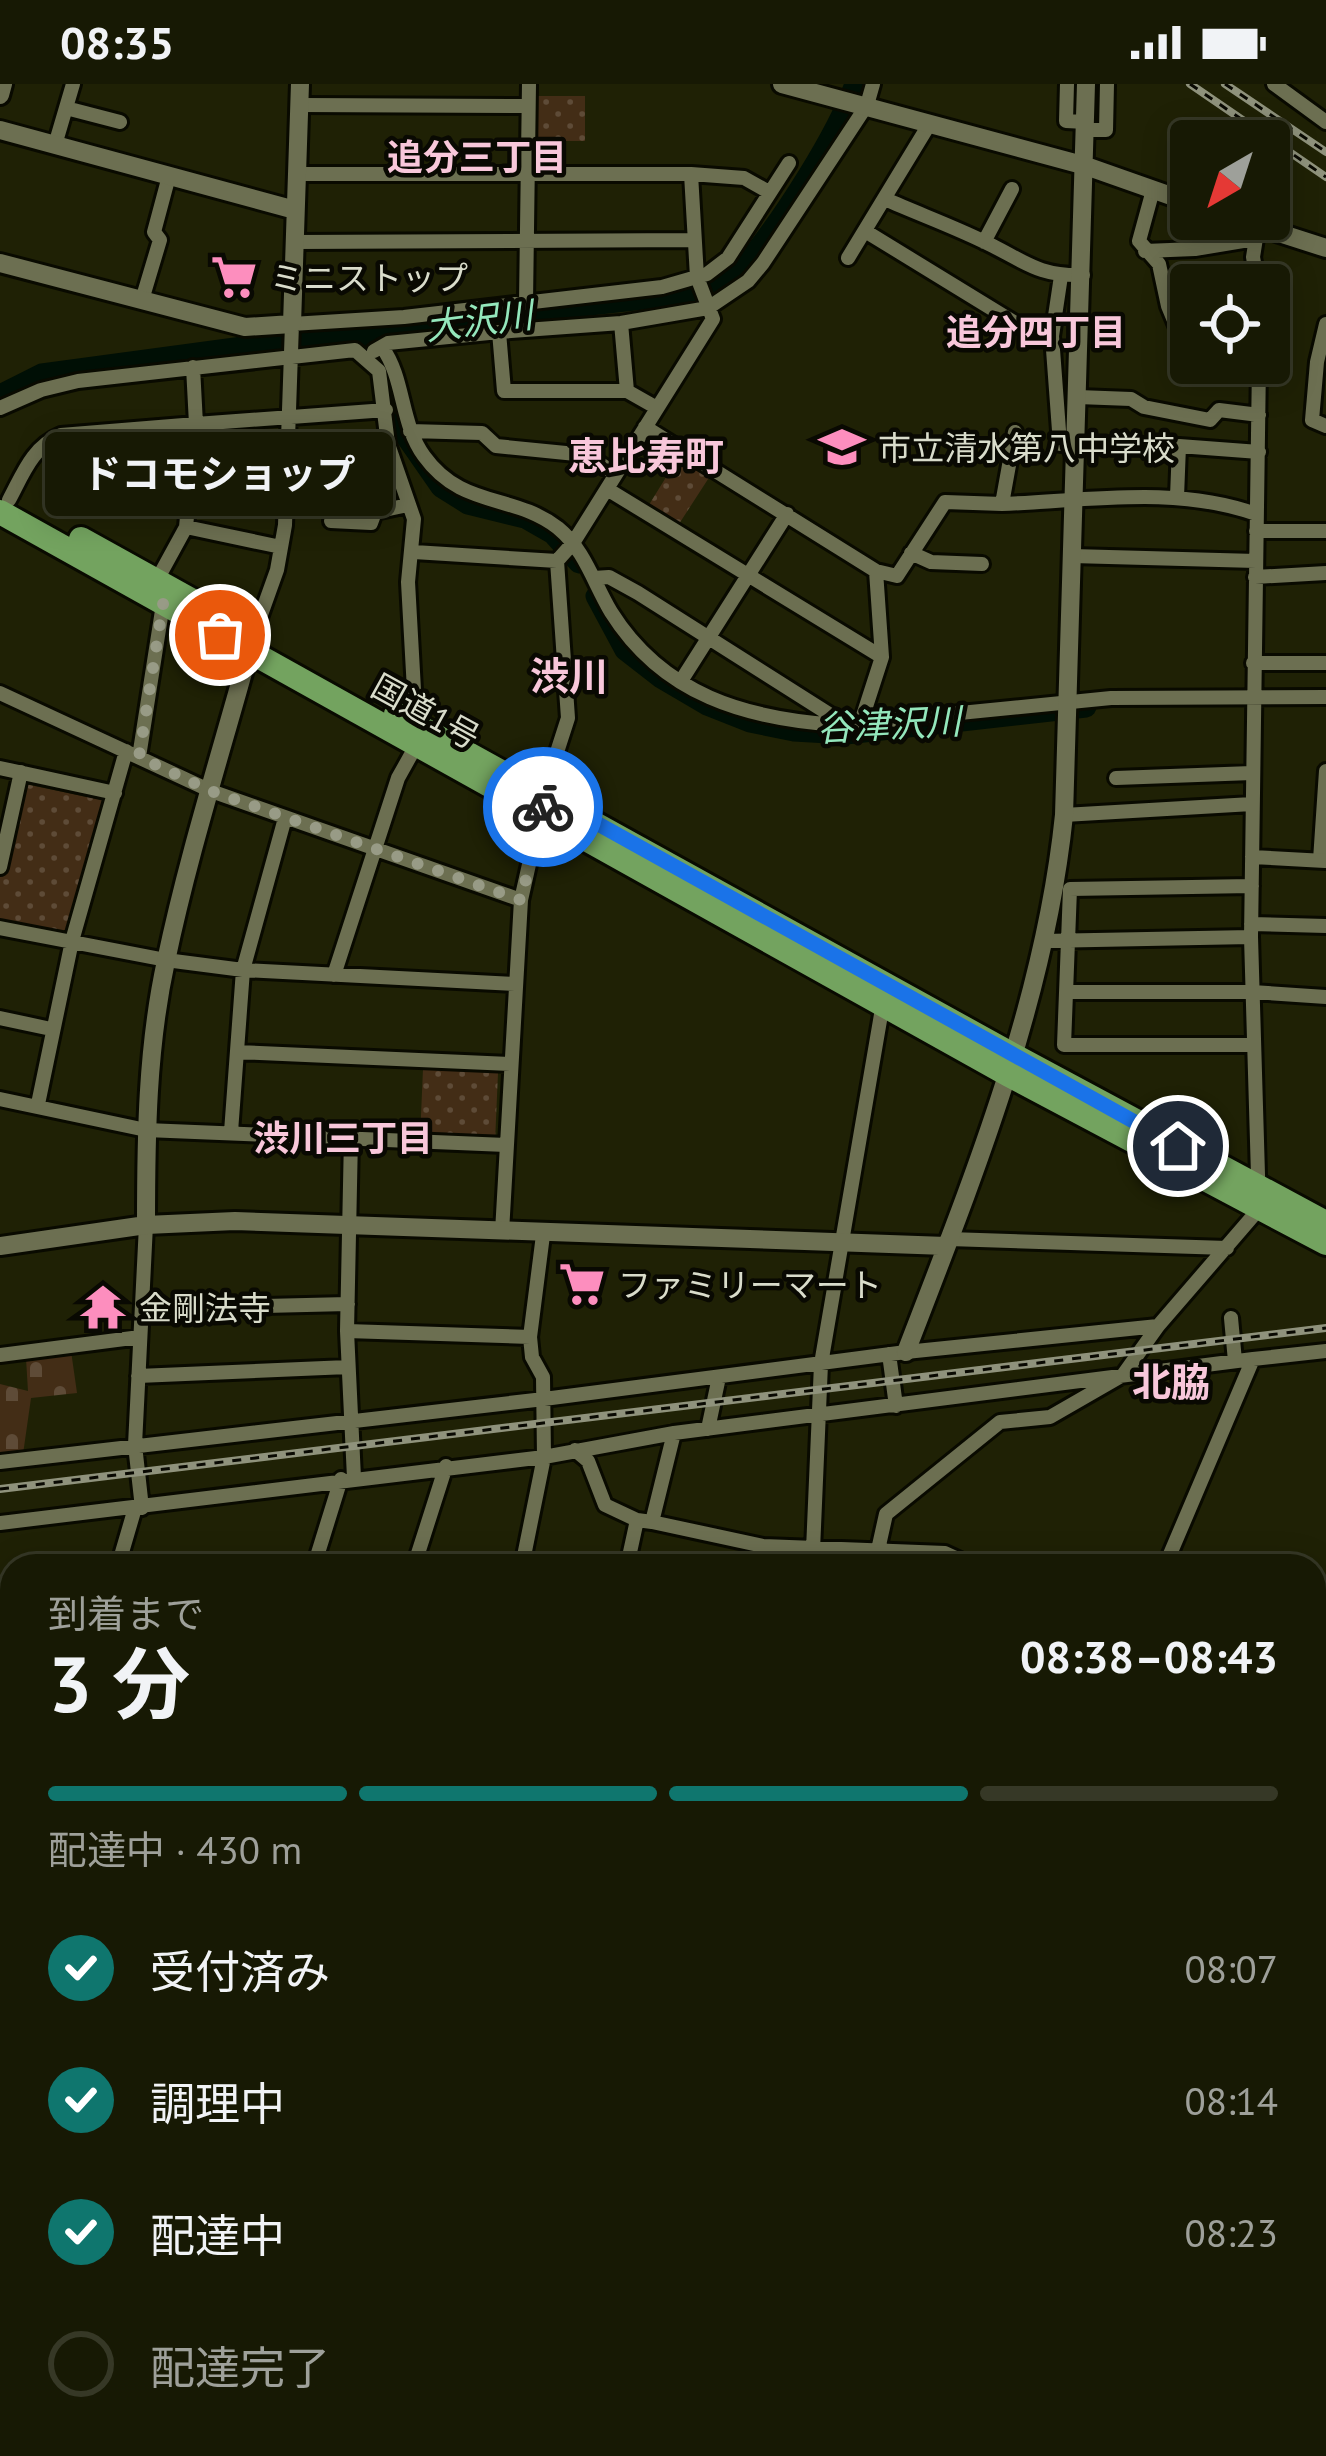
<!DOCTYPE html>
<html lang="ja">
<head>
<meta charset="utf-8">
<style>
	:root { --surface:#171904; --page:#20220e; --text:#f1f3f6; --muted:#9ea09a; --line:#363826; --accent:#0f766e }
	body { margin:0; font-family:"PT Sans","Noto Sans JP",sans-serif; background:var(--page); color:var(--text); height:100vh; display:flex; flex-direction:column; font-size:45px; white-space:nowrap }
	* { box-sizing:border-box; margin:0 }
	p { font-size:39px; color:var(--muted) }
	.icon { flex:none; width:66px; height:66px; fill:none; stroke:currentColor; stroke-width:2; stroke-linecap:round; stroke-linejoin:round }
	.map { position:relative; flex:1; overflow:hidden }
	.sheet { position:absolute; left:0px; top:1470px; width:1326px; height:903px; display:flex; flex-direction:column; background:var(--surface); border-radius:36px 36px 0 0; box-shadow:0 6px 30px #0003,0 0 0 3px var(--line) }
	.sheet>* { flex:none }
	.needle { width:78px; rotate:219deg }
	.tools { position:absolute; left:1170px; top:36px; display:grid; gap:24px }
	.tools a { display:grid; place-items:center; width:120px; height:120px; border-radius:12px; background:var(--surface); box-shadow:0 6px 30px #0003,0 0 0 3px var(--line); font-size:60px }
	.pin { position:absolute; display:grid; place-items:center; width:102px; height:102px; color:#fff; margin:-51px; border:6px solid #fff; border-radius:50%; box-shadow:0 3px 12px #0007 }
	.courier { position:absolute; display:grid; place-items:center; width:120px; height:120px; margin:-60px; border:9px solid #1a73e8; border-radius:50%; background:#fff; color:#222; box-shadow:0 3px 15px #0007 }
	.bubble { position:absolute; height:84px; border-radius:12px; background:var(--surface); box-shadow:0 6px 30px #0003,0 0 0 3px var(--line); font-size:39px; font-weight:700; line-height:84px; text-align:center }
	.headline em { font-style:normal; font-weight:700 }
	.headline div { display:flex; flex-direction:column-reverse }
	.headline { display:flex; align-items:center; justify-content:space-between; height:204px; padding:0 48px }
	h1 { font-size:78px; font-weight:700; line-height:90px }
	.bar { display:grid; grid-template-columns:repeat(4,1fr); gap:18px 12px; align-content:center; height:144px; padding:0 48px }
	.bar i { height:15px; border-radius:9px; background:var(--line) }
	.bar .active { background:var(--accent) }
	.bar p { grid-column:span 4 }
	ol { padding:0 48px; list-style:none }
	li { display:flex; align-items:center; gap:36px; height:132px }
	li p { margin-inline-start:auto }
	li .icon { padding:12px; border-radius:50%; background:var(--accent); color:#fff; stroke-width:4 }
	li:last-child { color:var(--muted) }
	li i { width:66px; height:66px; border:6px solid var(--line); border-radius:50% }
	.status { display:flex; justify-content:space-between; align-items:center; height:84px; padding:0 60px; background:var(--surface); direction:ltr }
	.status svg { height:33px; fill:currentColor }
	.map>svg:first-child { display:block }
	.cemetery { fill:url(#cemetery-stones) }
	.park { fill:url(#park-dots) }
	.lines { fill:none; stroke-linecap:round; stroke-linejoin:round }
	.river { stroke:#000f05; stroke-width:21 }
	.street-casing { stroke:#090a00; stroke-width:20 }
	.secondary-casing { stroke:#090a00; stroke-width:24 }
	.highway-casing { stroke:#090a00; stroke-width:30 }
	.street { stroke:#6c6f51; stroke-width:14 }
	.secondary { stroke:#6c6f51; stroke-width:18 }
	.highway { stroke:#73a35f; stroke-width:24 }
	.rail-casing { stroke:#8f927c; stroke-width:8 }
	.rail { stroke:#090902; stroke-width:3; stroke-dasharray:9; stroke-linecap:butt }
	.done { stroke:#989b86; stroke-width:12; stroke-dasharray:0 21.6 }
	.route { stroke:#1a73e8; stroke-width:15 }
	.labels { text-anchor:middle; dominant-baseline:central; stroke-width:9; stroke-linejoin:round; paint-order:stroke }
	.poi-label { font-size:33px; fill:#d9dccb; stroke:#090902; text-anchor:start }
	.street-label { font-size:33px; fill:#d9dccb; stroke:#090902 }
	.neighbourhood-label { font-size:36px; font-weight:bold; fill:#f8c7da; stroke:#090902 }
	.water-label { font-size:36px; font-style:italic; fill:#94e7bc; stroke:#090902 }
	.quarter-label { font-size:39px; font-weight:bold; fill:#f8c7da; stroke:#090902 }
</style>
</head>
<body>
<div class="status"><b>08:35</b><svg viewBox="0 0 49 12"><path d="M0 12V9h3v3zM5 12V6h3v6zM10 12V3h3v9zM15 12V0h3v12zM26 1h20v11H26zM47 4h2v5h-2z"/></svg></div>
<div class="map">
<svg width="1326" height="2372" viewBox="0 0 1326 2372">
	<defs>
		<pattern id="cemetery-stones" width="16" height="16" patternUnits="userSpaceOnUse" patternTransform="scale(3)"><rect width="16" height="16" fill="#432d16"/><path d="M2 7V4a2 2 0 0 1 4 0v3zM10 15v-3a2 2 0 0 1 4 0v3z" fill="#5e4b37"/></pattern>
		<pattern id="park-dots" width="8" height="8" patternUnits="userSpaceOnUse" patternTransform="scale(3)"><rect width="8" height="8" fill="#432d16"/><path d="M2 2h.1M6 6h.1" fill="none" stroke="#5e4b37" stroke-width="1.8" stroke-linecap="round"/></pattern>
	</defs>
	<rect width="100%" height="100%" fill="#1f2105"/>
	<!-- cemetery -->
	<path class="cemetery" d="M 71,1267 L 77,1309 L 31,1314 L 23,1370 L 0,1373 L 0,1300 L 28,1307 L 26,1274 Z"/>
	<!-- park -->
	<path class="park" d="M 529,12 L 585,12 L 585,57 L 529,57 Z
		M 681,369 L 712,389 L 677,443 L 647,424 Z
		M 20,699 L 102,716 L 66,853 L 0,839 L 0,788 Z
		M 423,985 L 498,989 L 495,1058 L 420,1055 Z"/>
	<g class="lines">
		<!-- river -->
		<path class="river" d="M 354,248 L 386,284 L 400,344 L 441,403 L 468,420 L 525,434 L 553,450 L 579,479
			M 0,311 L 42,290 L 354,248 L 704,208 C 721,201 737,191 749,176 C 784,133 837,51 855,0
			M 596,512 L 625,566 L 661,594 L 707,621 L 750,638 L 794,647 L 846,650 L 1086,623
			M 1183,2361 L 1186,2372
			M 813,2372 L 815,2361"/>
		<!-- street casing -->
		<g class="street-casing">
			<path id="street" d="M 1067,0 L 1066,37 L 1086,38
				M 1274,0 L 1326,38
				M 301,21 L 526,22
				M 66,24 L 120,38
				M 1086,46 L 1106,46 L 1107,0
				M 55,61 L 73,0
				M 298,90 L 691,90 L 697,193 L 713,235 L 573,459 L 557,477 L 568,634 L 548,696 L 521,816 L 502,1148
				M 691,90 L 744,94 L 769,108
				M 1153,106 L 1139,157 L 1159,180 L 1168,222 L 1183,258 L 1184,277
				M 885,115 C 921,131 958,144 993,162 C 1028,180 1041,192 1083,191
				M 865,147 L 1025,245 L 1052,252
				M 1257,148 L 1253,173 L 1258,201
				M 295,158 L 694,156
				M 984,158 L 1012,105
				M 1145,167 L 1195,165 L 1255,155
				M 848,174 L 930,39
				M 142,216 L 160,156 L 154,148 L 169,92
				M 526,218 L 529,0
				M 621,239 L 627,307
				M 1326,240 L 1317,278 L 1312,336 L 1326,342
				M 382,263 C 405,295 400,339 424,372 C 462,425 513,409 558,444 C 585,466 594,500 611,528 C 663,611 746,635 839,641
				M 374,267 L 388,259 L 499,248
				M 1078,313 L 1131,315 L 1144,323 L 1210,336 L 1219,326 L 1259,331
				M 0,324 L 41,306 L 78,297 L 355,266 L 379,287 L 388,360 L 414,435 L 408,498 L 414,606 L 411,638
				M 657,324 L 627,307 L 504,307 L 499,248 L 621,239 L 708,224 L 748,197 L 763,179 L 867,21 L 873,0
				M 410,347 L 482,349 L 496,362 L 586,371 L 616,390
				M 1015,348 L 1002,420 C 1086,417 1175,401 1256,430
				M 1060,360 L 1052,252 L 1061,192
				M 191,394 L 396,390
				M 607,405 L 882,573 L 876,487 L 645,343
				M 1177,413 L 1179,362 L 1259,368
				M 9,416 C 23,390 32,363 61,351 L 196,340 L 193,283
				M 331,437 L 371,439 L 375,428 L 408,421
				M 186,443 L 281,463
				M 1256,447 L 1326,447
				M 414,468 L 557,477
				M 911,469 L 931,478 L 982,480
				M 1072,472 L 1256,477
				M 876,487 L 897,492 L 945,418 L 1002,420
				M 1255,493 L 1326,489
				M 594,494 L 609,493 L 638,509 L 832,632 L 839,641 L 1111,614 L 1326,613
				M 157,496 L 186,443 L 196,340 L 386,326
				M 252,556 L 277,486 L 285,441 L 292,240 L 404,233 L 662,203 L 707,190 L 728,174 L 789,79
				M 1253,579 L 1326,579
				M 681,597 L 787,430
				M 0,609 L 211,707 L 521,816
				M 860,641 L 882,573
				M 139,673 L 163,520
				M 0,684 L 115,709
				M 1116,694 L 1252,689
				M 1064,731 L 1252,720
				M 1252,773 L 1325,777
				M 1320,776 L 1326,687
				M 0,783 L 21,688
				M 1252,802 L 1070,805 L 1064,961 L 1254,961
				M 1251,840 L 1326,842
				M 0,844 L 166,876 L 243,886 L 515,900
				M 1043,857 L 1251,853
				M 334,891 L 398,694 L 417,660
				M 1069,908 L 1252,908 L 1326,913
				M 0,934 L 51,945
				M 237,968 L 511,980
				M 0,1015 L 146,1046 L 506,1061
				M 38,1020 L 72,857 L 126,667
				M 231,1048 L 243,886 L 285,734
				M 351,1053 L 347,1247 L 354,1394
				M 949,1155 L 1227,1164
				M 142,1225 L 348,1220
				M 1231,1234 L 1235,1277
				M 347,1247 L 530,1253
				M 889,1270 L 896,1322
				M 0,1271 L 140,1253
				M 138,1292 L 348,1283
				M 708,1345 L 719,1293
				M 674,1349 L 652,1438 L 763,1462 L 945,1469 L 973,1482
				M 575,1366 L 588,1377 L 605,1421 L 637,1436 L 652,1438
				M 0,1378 L 544,1315 L 906,1268 L 1158,1242
				M 142,1424 L 135,1361 L 146,1141
				M 0,1439 L 544,1373 L 674,1349 L 1253,1275
				M 813,1466 L 821,1280 L 883,919
				M 878,1466 L 886,1430 L 1000,1338 L 1050,1333 L 1123,1291 L 1158,1242 L 1259,1125 L 1251,853 L 1259,279
				M 118,1482 L 135,1424
				M 314,1482 L 341,1395
				M 414,1482 L 446,1382
				M 522,1482 L 544,1373 L 543,1293 L 532,1273 L 530,1253 L 543,1151
				M 627,1482 L 637,1436
				M 1165,1482 L 1253,1275 L 1326,1267
				M 8,1536 L 12,1537
				M 0,1645 L 12,1649
				M 1314,1755 L 1326,1760
				M 0,1850 L 12,1813
				M 1314,1962 L 1326,1966
				M 0,2047 L 12,2051
				M 1314,2172 L 1326,2109
				M 0,2241 L 12,2245
				M 1314,2255 L 1326,2260
				M 167,2361 L 170,2372
				M 653,2361 L 674,2372
				M 857,2361 L 858,2372
				M 1031,2361 L 1049,2372
				M 1157,2361 L 1161,2372
				M 1196,2361 L 1200,2372
				M 0,2365 L 12,2357
				M 223,2372 L 237,2361
				M 452,2372 L 457,2361
				M 823,2372 L 826,2361
				M 1013,2372 L 1018,2361
				M 1252,2372 L 1258,2361"/>
		</g>
		<!-- secondary casing -->
		<g class="secondary-casing">
			<path id="secondary" d="M 782,0 L 1086,82 L 1191,119
				M 0,11 L 3,0
				M 0,46 L 295,126
				M 1236,135 L 1326,164
				M 0,179 L 245,243 L 292,240 L 300,0
				M 146,1141 C 146,1052 147,964 166,877 C 188,772 221,669 249,567
				M 0,1162 L 146,1141 L 235,1137 L 946,1162
				M 906,1268 C 973,1094 1045,917 1064,731 L 1086,0"/>
		</g>
		<!-- highway casing -->
		<g class="highway-casing">
			<path id="highway" d="M 0,428 L 1009,991 L 1326,1159
				M 81,455 L 245,546
				M 396,630 L 1011,970 L 1326,1139"/>
		</g>
		<!-- street -->
		<use href="#street" class="street"/>
		<!-- secondary -->
		<use href="#secondary" class="secondary"/>
		<!-- highway -->
		<use href="#highway" class="highway"/>
		<!-- rail casing -->
		<g class="rail-casing">
			<path id="rail" d="M 1190,0 L 1326,93
				M 1225,0 L 1326,68
				M 0,1405 L 1326,1244"/>
		</g>
		<!-- rail -->
		<use href="#rail" class="rail"/>
	</g>
	<g class="lines">
		<!-- done -->
		<path class="done" d="M 220,551 L 163,520 L 139,673 L 211,707 L 521,816 L 543,723"/>
		<!-- route -->
		<path class="route" d="M 543,723 L 546,711 L 1178,1062"/>
	</g>
	<!-- icons -->
	<defs>
		<g id="supermarket-bare" transform="scale(3.6)"><path d="M-6-5.5h2.5l.6 2H6L4.5 2H-2.5L-4.4-4H-6ZM-1.5 3.2a1.3 1.3 0 1 0 .1 0ZM3 3.2a1.3 1.3 0 1 0 .1 0Z" fill="#fd8ebe" stroke="#090902" stroke-width="2.5" paint-order="stroke"/></g>
		<g id="school-bare" transform="scale(3.6)"><path d="M0-5L7-2L0 1L-7-2ZM-4 1L0 2.5L4 1V4Q0 6-4 4Z" fill="#fd8ebe" stroke="#090902" stroke-width="2.5" paint-order="stroke"/></g>
		<g id="temple-bare" transform="scale(3.6)"><path d="M0-6L5-2H3V0L6.5 2.5H4V6H1.5V3h-3V6H-4V2.5H-6.5L-3 0V-2H-5Z" fill="#fd8ebe" stroke="#090902" stroke-width="2.5" paint-order="stroke"/></g>
	</defs>
	<g fill-rule="evenodd">
		<use href="#supermarket-bare" x="234" y="193"/>
		<use href="#school-bare" x="842" y="363"/>
		<use href="#supermarket-bare" x="582" y="1200"/>
		<use href="#temple-bare" x="103" y="1223"/>
	</g>
	<g class="labels">
		<!-- poi labels -->
		<g class="poi-label">
			<text x="270" y="193">ミニストップ</text>
			<text x="878" y="363">市立清水第八中学校</text>
			<text x="618" y="1200">ファミリーマート</text>
			<text x="139" y="1223">金剛法寺</text>
		</g>
		<!-- street labels -->
		<g class="street-label">
			<text transform="translate(426 627) rotate(29)">国道1号</text>
		</g>
		<!-- neighbourhood labels -->
		<g class="neighbourhood-label">
			<text x="477" y="72">追分三丁目</text>
			<text x="1036" y="247">追分四丁目</text>
			<text x="343" y="1053">渋川三丁目</text>
		</g>
		<!-- water labels -->
		<g class="water-label">
			<text transform="translate(479 236) rotate(-7)">大沢川</text>
			<text transform="translate(889 640) rotate(-3)">谷津沢川</text>
		</g>
		<!-- quarter labels -->
		<g class="quarter-label">
			<text x="646" y="371">恵比寿町</text>
			<text x="569" y="591">渋川</text>
			<text x="1171" y="1297">北脇</text>
		</g>
	</g>
</svg>
<div class="tools">
<a><svg class="needle" viewBox="-14 -14 28 28"><path d="M0-13l5 13h-10z" fill="#e53935"/><path d="M0 13l5-13h-10z" fill="#9ea09a"/></svg></a>
<a><svg class="icon" aria-label="locate" viewBox="0 0 24 24"><circle cx="12" cy="12" r="6"/><path d="M12 2v4M12 18v4M2 12h4M18 12h4"/></svg></a>
</div>
<div class="pin" style="left:220px;top:551px;background:#ea580c"><svg class="icon" aria-label="bag" viewBox="0 0 24 24"><path d="M5 8h14l-1 12H6zM9 8a3 3 0 0 1 6 0"/></svg></div>
<div class="pin" style="left:1178px;top:1062px;background:#1f2937"><svg class="icon" aria-label="home" viewBox="0 0 24 24"><path d="M3 11l9-7 9 7M6 9v11h12V9"/></svg></div>
<div class="courier" style="left:543px;top:723px"><svg class="icon" aria-label="bike" viewBox="0 0 24 24"><circle cx="6" cy="16" r="4"/><circle cx="18" cy="16" r="4"/><path d="M6 16l4-8h5l3 8M10 8l3 8H6M13 5h3"/></svg></div>
<div class="bubble" style="left:45px;top:348px;width:348px">ドコモショップ</div>
<section class="sheet">
<div class="headline"><div><h1>3 分</h1><p>到着まで</p></div><em>08:38–08:43</em></div>
<div class="bar"><i class="active"></i><i class="active"></i><i class="active"></i><i></i><p>配達中 · 430 m</p></div>
<ol>
<li><svg class="icon" aria-label="check" viewBox="0 0 24 24"><path d="M5 12l5 5 9-10"/></svg>受付済み<p>08:07</p></li>
<li><svg class="icon" aria-label="check" viewBox="0 0 24 24"><path d="M5 12l5 5 9-10"/></svg>調理中<p>08:14</p></li>
<li><svg class="icon" aria-label="check" viewBox="0 0 24 24"><path d="M5 12l5 5 9-10"/></svg>配達中<p>08:23</p></li>
<li><i></i>配達完了</li>
</ol>
</section>
</div>
</body>
</html>
